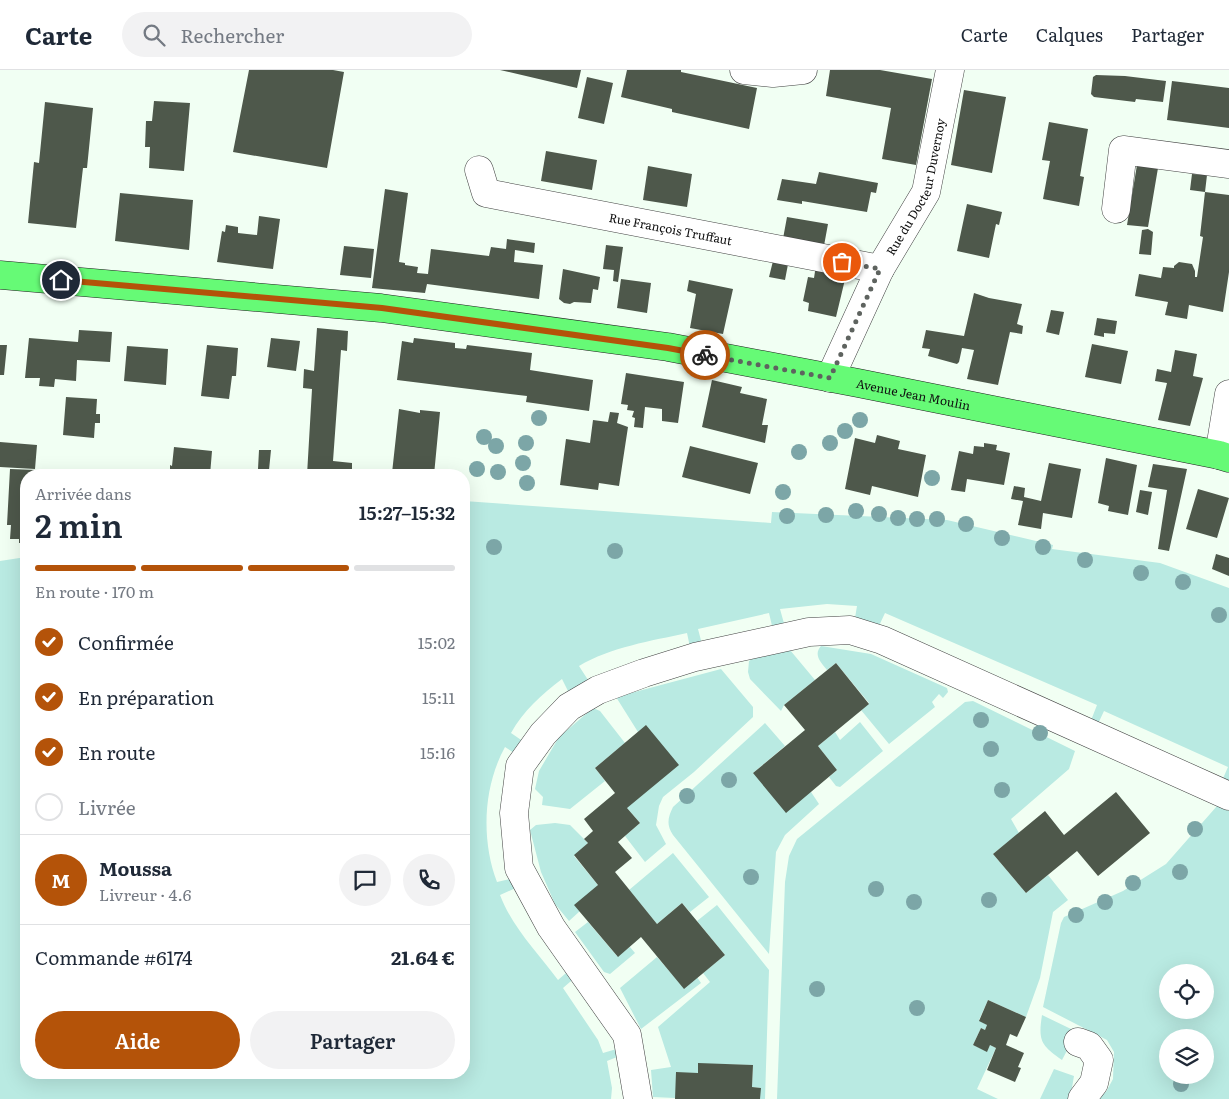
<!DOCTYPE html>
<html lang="fr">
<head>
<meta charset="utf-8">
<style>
	:root { --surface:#fff; --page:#f2f2f3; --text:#1f2937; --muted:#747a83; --line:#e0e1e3; --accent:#b45309 }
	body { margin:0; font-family:Literata,serif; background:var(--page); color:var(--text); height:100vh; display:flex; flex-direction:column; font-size:19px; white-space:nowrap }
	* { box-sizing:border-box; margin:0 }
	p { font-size:16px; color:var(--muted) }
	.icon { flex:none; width:28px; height:28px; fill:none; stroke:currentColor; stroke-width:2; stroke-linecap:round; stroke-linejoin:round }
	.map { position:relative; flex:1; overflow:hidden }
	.details { position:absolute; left:20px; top:399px; width:450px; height:610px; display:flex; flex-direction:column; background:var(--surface); border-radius:20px; box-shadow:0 5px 20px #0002 }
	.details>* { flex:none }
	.fabs { position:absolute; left:1159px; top:894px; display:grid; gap:10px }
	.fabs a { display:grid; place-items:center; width:55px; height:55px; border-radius:50%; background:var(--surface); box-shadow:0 5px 20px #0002; font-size:25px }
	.pin { position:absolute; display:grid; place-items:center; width:42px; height:42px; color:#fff; margin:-21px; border:2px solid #fff; border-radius:50%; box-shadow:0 1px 5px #0007 }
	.courier { position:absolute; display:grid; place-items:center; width:50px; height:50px; margin:-25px; border:4px solid #b45309; border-radius:50%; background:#fff; color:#222; box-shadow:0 1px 6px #0007 }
	.head em { font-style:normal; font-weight:600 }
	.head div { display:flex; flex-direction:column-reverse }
	.head { display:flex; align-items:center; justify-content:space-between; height:85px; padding:0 15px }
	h1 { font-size:32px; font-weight:600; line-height:38px }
	.bar { display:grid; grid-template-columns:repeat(4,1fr); gap:8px 5px; align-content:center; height:60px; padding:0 15px }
	.bar i { height:6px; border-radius:4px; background:var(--line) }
	.bar .active { background:var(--accent) }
	.bar p { grid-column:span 4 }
	.line { display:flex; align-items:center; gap:12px; padding:0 15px; border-top:1px solid var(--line) }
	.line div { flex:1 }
	.round { display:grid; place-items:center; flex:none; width:52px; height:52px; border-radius:26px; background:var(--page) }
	ol { padding:0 15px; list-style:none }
	li { display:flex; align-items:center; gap:15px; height:55px }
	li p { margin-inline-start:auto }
	li .icon { padding:5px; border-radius:50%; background:var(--accent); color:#fff; stroke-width:4 }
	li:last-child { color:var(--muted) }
	li i { width:28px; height:28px; border:2px solid var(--line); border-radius:50% }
	.primary-button { display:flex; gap:10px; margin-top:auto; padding:10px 15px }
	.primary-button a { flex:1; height:58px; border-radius:30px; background:var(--accent); color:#fff; font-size:20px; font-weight:600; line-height:58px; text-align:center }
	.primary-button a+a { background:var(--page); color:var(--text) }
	header { display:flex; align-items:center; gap:30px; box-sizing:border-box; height:70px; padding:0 25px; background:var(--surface); border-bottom:1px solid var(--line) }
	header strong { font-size:24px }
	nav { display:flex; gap:28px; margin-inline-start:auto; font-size:18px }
	.search { width:350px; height:45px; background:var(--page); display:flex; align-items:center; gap:12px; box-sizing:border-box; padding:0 18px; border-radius:28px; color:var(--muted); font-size:19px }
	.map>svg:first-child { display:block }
	.green { fill:#b9eae2; fill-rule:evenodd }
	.building { fill:#4e584b }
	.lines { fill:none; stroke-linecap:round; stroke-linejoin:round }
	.minor-casing { stroke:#424242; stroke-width:29 }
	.major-casing { stroke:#202020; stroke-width:29 }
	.minor { stroke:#fff; stroke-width:28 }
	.major { stroke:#66fa76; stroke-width:28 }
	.tree { fill:#7ca6a7 }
	.done { stroke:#5e635f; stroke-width:5; stroke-dasharray:0 9 }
	.route { stroke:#b45309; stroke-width:6 }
	.labels { text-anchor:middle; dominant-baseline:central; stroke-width:5; stroke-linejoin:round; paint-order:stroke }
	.street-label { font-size:12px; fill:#0f0f0f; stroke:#fff }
</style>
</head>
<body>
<header>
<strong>Carte</strong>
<div class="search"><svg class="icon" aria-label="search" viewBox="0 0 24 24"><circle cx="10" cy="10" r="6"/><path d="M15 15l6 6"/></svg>Rechercher</div>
<nav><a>Carte</a><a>Calques</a><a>Partager</a></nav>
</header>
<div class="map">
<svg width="1229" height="1029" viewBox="0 0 1229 1029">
	<rect width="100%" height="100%" fill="#f1fff3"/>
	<!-- green -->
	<path class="green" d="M 464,431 L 771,453 L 772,442 L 947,450 L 1053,475 L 1052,479 L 1160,493 L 1229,518 L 1229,717 L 1221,713 L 1228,697 L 1104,641 L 1096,658 L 1090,653 L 1097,635 L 885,543 L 877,560 L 854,554 L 857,536 L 827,534 L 780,539 L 785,557 L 773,560 L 769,543 L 698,559 L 703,578 L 691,582 L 687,563 C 651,571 611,577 579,596 L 590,613 L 570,625 L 562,609 C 542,624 523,641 511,663 L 527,674 L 519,686 L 505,677 C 483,717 481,770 497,812 L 514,808 L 518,817 L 500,825 C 512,857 538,883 558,910 L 573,897 L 578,905 L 563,918 L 598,970 L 603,983 L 620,978 L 622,985 L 607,991 L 612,1018 L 611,1029 L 0,1029 L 0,491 L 26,487 L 26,1002 L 464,1002 Z
		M 821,576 L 871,584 L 947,618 L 948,622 L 943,628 L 939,624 L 932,632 L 935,637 L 889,674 L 861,640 L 869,633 L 836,593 L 827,600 C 821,592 813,585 821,576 Z
		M 790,580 L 815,610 L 784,635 L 781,641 L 750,609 L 748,602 L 749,591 L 760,584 Z
		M 721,599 L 753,637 L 753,647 L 694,702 L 663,727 L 659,736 L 656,755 L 666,774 L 645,792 L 625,766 L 640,753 L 627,738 L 646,656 L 638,662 L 616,627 Z
		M 973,631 L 1075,681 L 1069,699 L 1011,749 L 1019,763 L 993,784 L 1026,823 L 1048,805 L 1068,830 L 1053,842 L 1040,908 L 1026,947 L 988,930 L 979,950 L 987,955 L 985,960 L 981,958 L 973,975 L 987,981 L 990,975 L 996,978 L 977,1019 L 998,1029 L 777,1029 L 785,812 L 789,786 L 797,769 L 965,632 Z
		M 593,638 L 600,641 L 625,673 L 595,698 L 605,711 L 570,739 L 542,735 L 543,727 L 535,719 L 539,701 L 559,667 Z
		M 860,652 L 883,681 L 840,717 L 836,716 L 829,707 L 837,700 L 818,676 L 835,662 L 840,670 Z
		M 765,653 L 785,676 L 753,703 L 811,722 L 819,734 L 785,765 L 776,782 L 769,884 L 673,765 C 666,755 668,747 673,737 Z
		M 1217,736 L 1229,741 L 1229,1029 L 1095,1029 L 1106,1022 L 1113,1009 L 1114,982 L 1107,970 L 1043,937 L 1061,853 L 1064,847 L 1123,821 L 1166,794 ZM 1168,902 L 1205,902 L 1205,940 L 1168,940 ZM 1168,968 L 1205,968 L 1205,1005 L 1168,1005 Z
		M 555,753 L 570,755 L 588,773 L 574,786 L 598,815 L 580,841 L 569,851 L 555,834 L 541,802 L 530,760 L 536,755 Z
		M 673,783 L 709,827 L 690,842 L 682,833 L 657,854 L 629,820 Z
		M 717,835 L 769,900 L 765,1029 L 760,1029 L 760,1018 L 752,1017 L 753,995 L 698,994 L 698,1003 L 675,1028 L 653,1027 L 651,1000 L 671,997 L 658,957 L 710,912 L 703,903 L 725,885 L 697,851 Z
		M 588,852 L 617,886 L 630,877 L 635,883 L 610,904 L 604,902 L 575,862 Z
		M 657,887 L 684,918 L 697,907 L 701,913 L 641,959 L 620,918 Z
		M 1042,945 L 1071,959 L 1072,971 L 1062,990 C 1041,975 1038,971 1042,945 Z
		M 1054,999 L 1074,1006 L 1070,1029 L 1040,1029 Z"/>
	<!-- building -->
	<path class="building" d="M 249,0 L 333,0 L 344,2 L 327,98 L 233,82 Z
		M 500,0 L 581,0 L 577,18 Z
		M 627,0 L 681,0 L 681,2 L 757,18 L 749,59 L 672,42 L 672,39 L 621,27 Z
		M 830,0 L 880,0 L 932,9 L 916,95 L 882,89 L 891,38 L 826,26 Z
		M 1096,5 L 1125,6 L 1166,11 L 1163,32 L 1136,29 L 1135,32 L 1094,27 L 1091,24 L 1093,7 Z
		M 587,7 L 613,13 L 604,54 L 578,48 Z
		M 1172,11 L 1229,18 L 1229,58 L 1167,50 Z
		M 964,20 L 1006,27 L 992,103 L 951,95 Z
		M 154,31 L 190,33 L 184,101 L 149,98 L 150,77 L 145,77 L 146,51 L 152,51 Z
		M 45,32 L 93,38 L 87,98 L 83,98 L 76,158 L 28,153 L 34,92 L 39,93 Z
		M 1049,52 L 1088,59 L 1080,106 L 1084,107 L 1079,136 L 1043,129 L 1050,91 L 1042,90 Z
		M 546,81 L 597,90 L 592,120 L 541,111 Z
		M 1137,95 L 1158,98 L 1148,157 L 1127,155 Z
		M 648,96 L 692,104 L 687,137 L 643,130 Z
		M 819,102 L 878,113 L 876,123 L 871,122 L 867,142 L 802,131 L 802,134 L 777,130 L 782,109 L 816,114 Z
		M 1192,104 L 1207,105 L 1205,122 L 1190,120 Z
		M 385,119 L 408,123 L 399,192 L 405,193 L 405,195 L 418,197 L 417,203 L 428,204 L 431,179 L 489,186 L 491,177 L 506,179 L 507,169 L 535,173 L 534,183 L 515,180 L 514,192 L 543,195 L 539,229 L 427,214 L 425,223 L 372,218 Z
		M 1205,122 L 1229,125 L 1229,202 L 1223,242 L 1189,235 L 1187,249 L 1165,245 L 1168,232 L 1135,226 L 1139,204 L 1161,208 L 1163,197 L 1174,198 L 1174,196 L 1179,192 L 1192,194 L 1195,201 L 1195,207 L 1197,207 L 1203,167 L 1200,166 Z
		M 120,123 L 193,130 L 189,180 L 115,171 Z
		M 967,134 L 1002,142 L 999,155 L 996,154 L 989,188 L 957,181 Z
		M 259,146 L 280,149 L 273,199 L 217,192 L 222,161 L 225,162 L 226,155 L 238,157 L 238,163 L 257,165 Z
		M 787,147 L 828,154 L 823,181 L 782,174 Z
		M 1148,159 L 1153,162 L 1151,185 L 1139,184 L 1142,160 Z
		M 606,175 L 623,177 L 618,212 L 613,211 L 614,200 L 603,199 Z
		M 344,176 L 374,179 L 371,208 L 340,205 Z
		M 774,187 L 789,189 L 785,210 L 769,207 Z
		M 816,195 L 847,201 L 836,247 L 808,241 L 809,233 L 803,231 L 808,207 L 814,208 Z
		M 563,199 L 600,207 L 598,220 L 593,219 L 591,233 L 574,232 L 570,234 L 564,233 L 559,229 Z
		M 621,209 L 651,213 L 647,243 L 617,238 Z
		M 689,210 L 733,219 L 723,264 L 690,258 L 696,224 L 687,221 Z
		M 974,223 L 989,228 L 1022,234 L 1017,254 L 1023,256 L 1022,264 L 1010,262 L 998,315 L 967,309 L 974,280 L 962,278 L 959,292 L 957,294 L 928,286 L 930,279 L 922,278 L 926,260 L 964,266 Z
		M 1051,240 L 1064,242 L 1059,265 L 1046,262 Z
		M 1097,248 L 1117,251 L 1115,264 L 1104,263 L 1104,267 L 1094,265 Z
		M 317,258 L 348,261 L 347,281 L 341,280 L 333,391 L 352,393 L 352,400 L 392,403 L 399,339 L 420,343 L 420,340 L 440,342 L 434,405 L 307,405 L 312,319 L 303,318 L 304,299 L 314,301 Z
		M 79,260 L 112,262 L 110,292 L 77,290 L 76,311 L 55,309 L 54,317 L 39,316 L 40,308 L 25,308 L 29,268 L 78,272 Z
		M 271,268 L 300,271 L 296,301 L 267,297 Z
		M 414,268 L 455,273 L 455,278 L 466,279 L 467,275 L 532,283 L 530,300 L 593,310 L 589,341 L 526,332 L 527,326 L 397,310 L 402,271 L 413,273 Z
		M 1092,274 L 1128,281 L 1121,314 L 1085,307 Z
		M 0,275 L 7,275 L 4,305 L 0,305 Z
		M 207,275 L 238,278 L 236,306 L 232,306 L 229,329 L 201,326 Z
		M 127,276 L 168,279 L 166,315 L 124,311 Z
		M 1175,280 L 1197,284 L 1193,306 L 1203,308 L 1190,356 L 1158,350 L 1167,313 L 1155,311 L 1157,299 L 1171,302 Z
		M 626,303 L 684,312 L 678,353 L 662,351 L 662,339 L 645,337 L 643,358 L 634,357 L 635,348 L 632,347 L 634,341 L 627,340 L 628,335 L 621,334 Z
		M 712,310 L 742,317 L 740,323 L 767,329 L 762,355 L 768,355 L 765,373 L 702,357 Z
		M 66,327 L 97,329 L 96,344 L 100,344 L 100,353 L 95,353 L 94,368 L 63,365 Z
		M 610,342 L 619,343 L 617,353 L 628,357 L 619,416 L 599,413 L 598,420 L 560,415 L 566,369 L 590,373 L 593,350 L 608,352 Z
		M 877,365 L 900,371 L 898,379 L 926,385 L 918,427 L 872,416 L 870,425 L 845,419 L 855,368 L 875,373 Z
		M 0,372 L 37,375 L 35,399 L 0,397 Z
		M 984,373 L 997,375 L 996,380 L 1010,383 L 1004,415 L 967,409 L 965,422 L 951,420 L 959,381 L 973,384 L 974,376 L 984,377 Z
		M 690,376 L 758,393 L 750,424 L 682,407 Z
		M 174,377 L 212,381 L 210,405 L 162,405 L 162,401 L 170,402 L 170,395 L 172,396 Z
		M 259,380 L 271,380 L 269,400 L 258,399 Z
		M 1106,388 L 1137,395 L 1128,445 L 1108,441 L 1109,436 L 1098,433 Z
		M 1049,393 L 1081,399 L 1072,448 L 1043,443 L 1041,459 L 1018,455 L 1023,431 L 1011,429 L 1014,416 L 1025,418 L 1024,427 L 1041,431 Z
		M 1153,394 L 1187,399 L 1169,481 L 1158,479 L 1167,420 L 1148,417 Z
		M 10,399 L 37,400 L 37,405 L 26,405 L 26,473 L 19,473 L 19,469 L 10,469 L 11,455 L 7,455 Z
		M 1198,419 L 1229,428 L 1217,468 L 1186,459 Z
		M 1140,420 L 1152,422 L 1148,445 L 1136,442 Z
		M 1216,484 L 1229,488 L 1229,506 L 1212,499 Z
		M 836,593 L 869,634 L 818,676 L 837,700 L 786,743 L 753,703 L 805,660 L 784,635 Z
		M 646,655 L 679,695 L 627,738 L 640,753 L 618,772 L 632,788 L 615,802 L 657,854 L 682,833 L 725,885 L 684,919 L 641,867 L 618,887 L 574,835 L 598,815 L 574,785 L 588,773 L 584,769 L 593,761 L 584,749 L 615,723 L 595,698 Z
		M 1116,722 L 1150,763 L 1098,806 L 1077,781 L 1026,823 L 993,784 L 1045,741 L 1064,765 Z
		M 988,930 L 1026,947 L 1017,967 L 1010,964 L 1006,975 L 1024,983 L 1018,997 L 1021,998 L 1015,1012 L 987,1000 L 996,978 L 990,975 L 987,982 L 973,975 L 981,958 L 985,960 L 987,955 L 979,951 Z
		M 698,993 L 753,995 L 752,1017 L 761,1018 L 760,1029 L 675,1029 L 676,1002 L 698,1003 Z"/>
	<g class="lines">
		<!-- minor casing -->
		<g class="minor-casing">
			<g id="minor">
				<path d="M 744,0 L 773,3 L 803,0"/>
				<path id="s1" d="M 479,100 L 486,123 L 880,199"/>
				<path d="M 1116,139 L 1123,80 L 1229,94"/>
				<path id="s2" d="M 830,308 L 880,199 L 926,122 L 950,0"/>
				<path d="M 1219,385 L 1229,324"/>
				<path d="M 1078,972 L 1089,976 L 1099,990 L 1094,1013 L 1082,1029"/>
				<path d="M 638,1029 L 627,965 L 551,857 L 519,798 L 514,743 L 520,696 L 543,664 L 569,637 L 598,620 L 644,603 L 695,587 L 809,562 L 850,560 L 882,570 L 1229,726"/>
			</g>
		</g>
		<!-- major casing -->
		<g class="major-casing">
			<g id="major">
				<path id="s3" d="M 0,205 L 381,238 L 668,277 L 858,313 L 1219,385 L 1229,388"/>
			</g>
		</g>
		<!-- minor -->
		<use href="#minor" class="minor"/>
		<!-- major -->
		<use href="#major" class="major"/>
	</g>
	<!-- trees -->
	<g class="tree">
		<circle cx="539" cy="348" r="8"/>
		<circle cx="860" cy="350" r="8"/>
		<circle cx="845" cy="361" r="8"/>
		<circle cx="484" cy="367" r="8"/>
		<circle cx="526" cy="373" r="8"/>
		<circle cx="830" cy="373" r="8"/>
		<circle cx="496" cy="376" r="8"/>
		<circle cx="799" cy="382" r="8"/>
		<circle cx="523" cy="393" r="8"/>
		<circle cx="477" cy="399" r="8"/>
		<circle cx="498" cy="402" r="8"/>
		<circle cx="932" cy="408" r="8"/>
		<circle cx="527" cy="413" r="8"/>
		<circle cx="783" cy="422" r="8"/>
		<circle cx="856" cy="441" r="8"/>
		<circle cx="879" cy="444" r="8"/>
		<circle cx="826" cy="445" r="8"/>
		<circle cx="787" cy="446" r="8"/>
		<circle cx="898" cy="448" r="8"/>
		<circle cx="917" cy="449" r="8"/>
		<circle cx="937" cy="449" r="8"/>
		<circle cx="966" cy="454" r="8"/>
		<circle cx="1002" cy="468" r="8"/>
		<circle cx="494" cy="477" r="8"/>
		<circle cx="1043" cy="477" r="8"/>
		<circle cx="615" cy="481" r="8"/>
		<circle cx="1085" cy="490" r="8"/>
		<circle cx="1141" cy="503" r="8"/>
		<circle cx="1183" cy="512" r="8"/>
		<circle cx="1219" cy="545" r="8"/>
		<circle cx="981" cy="650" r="8"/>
		<circle cx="1040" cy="663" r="8"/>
		<circle cx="991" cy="679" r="8"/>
		<circle cx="729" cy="710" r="8"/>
		<circle cx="1002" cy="720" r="8"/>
		<circle cx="687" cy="726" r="8"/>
		<circle cx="1195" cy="759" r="8"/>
		<circle cx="1180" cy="802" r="8"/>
		<circle cx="751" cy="807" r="8"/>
		<circle cx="1133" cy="813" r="8"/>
		<circle cx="876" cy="819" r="8"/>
		<circle cx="989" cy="830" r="8"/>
		<circle cx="914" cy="832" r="8"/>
		<circle cx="1105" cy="832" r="8"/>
		<circle cx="1076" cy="845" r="8"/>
		<circle cx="817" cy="919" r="8"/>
		<circle cx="917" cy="938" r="8"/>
		<circle cx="1181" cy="1014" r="8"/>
	</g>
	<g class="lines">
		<!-- done -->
		<path class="done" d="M 705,285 L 830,308 L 880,199 L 842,192"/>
		<!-- route -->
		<path class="route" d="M 61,210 L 382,238 L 668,278 L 705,285"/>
	</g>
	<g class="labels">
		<!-- street labels -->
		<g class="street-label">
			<text stroke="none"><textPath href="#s2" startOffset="211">Rue du Docteur Duvernoy</textPath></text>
			<text stroke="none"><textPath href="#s1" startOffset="212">Rue François Truffaut</textPath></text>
			<text stroke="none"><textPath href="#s3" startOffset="922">Avenue Jean Moulin</textPath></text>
		</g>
	</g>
</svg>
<div class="fabs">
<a><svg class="icon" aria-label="locate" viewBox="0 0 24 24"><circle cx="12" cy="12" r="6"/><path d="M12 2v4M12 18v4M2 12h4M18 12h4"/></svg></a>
<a><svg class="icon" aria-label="layers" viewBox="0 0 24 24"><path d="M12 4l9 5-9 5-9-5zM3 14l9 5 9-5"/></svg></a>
</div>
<div class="pin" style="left:842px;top:192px;background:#ea580c"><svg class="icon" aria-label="bag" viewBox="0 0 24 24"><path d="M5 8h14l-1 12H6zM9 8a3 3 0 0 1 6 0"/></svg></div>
<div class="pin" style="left:61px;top:210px;background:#1f2937"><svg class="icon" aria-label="home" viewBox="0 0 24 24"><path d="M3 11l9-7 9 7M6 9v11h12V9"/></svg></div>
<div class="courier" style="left:705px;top:285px"><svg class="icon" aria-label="bike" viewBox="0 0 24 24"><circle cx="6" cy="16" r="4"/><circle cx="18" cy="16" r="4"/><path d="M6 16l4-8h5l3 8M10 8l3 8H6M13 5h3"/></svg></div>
<section class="details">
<div class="head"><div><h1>2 min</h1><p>Arrivée dans</p></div><em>15:27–15:32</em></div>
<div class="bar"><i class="active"></i><i class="active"></i><i class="active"></i><i></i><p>En route · 170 m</p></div>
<ol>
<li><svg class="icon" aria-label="check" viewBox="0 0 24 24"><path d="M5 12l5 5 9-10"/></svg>Confirmée<p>15:02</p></li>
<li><svg class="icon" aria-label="check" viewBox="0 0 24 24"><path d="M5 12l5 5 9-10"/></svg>En préparation<p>15:11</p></li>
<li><svg class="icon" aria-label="check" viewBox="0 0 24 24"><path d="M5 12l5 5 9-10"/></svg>En route<p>15:16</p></li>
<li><i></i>Livrée</li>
</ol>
<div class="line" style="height:90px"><b class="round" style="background:var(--accent);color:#fff">M</b><div><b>Moussa</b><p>Livreur · 4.6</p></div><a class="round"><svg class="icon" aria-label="chat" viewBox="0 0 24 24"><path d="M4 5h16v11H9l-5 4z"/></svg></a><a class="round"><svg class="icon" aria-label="phone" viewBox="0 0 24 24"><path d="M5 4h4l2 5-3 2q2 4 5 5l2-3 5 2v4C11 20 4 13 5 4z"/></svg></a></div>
<div class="line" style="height:65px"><div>Commande #6174</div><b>21.64 €</b></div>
<div class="primary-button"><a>Aide</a><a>Partager</a></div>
</section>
</div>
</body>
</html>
